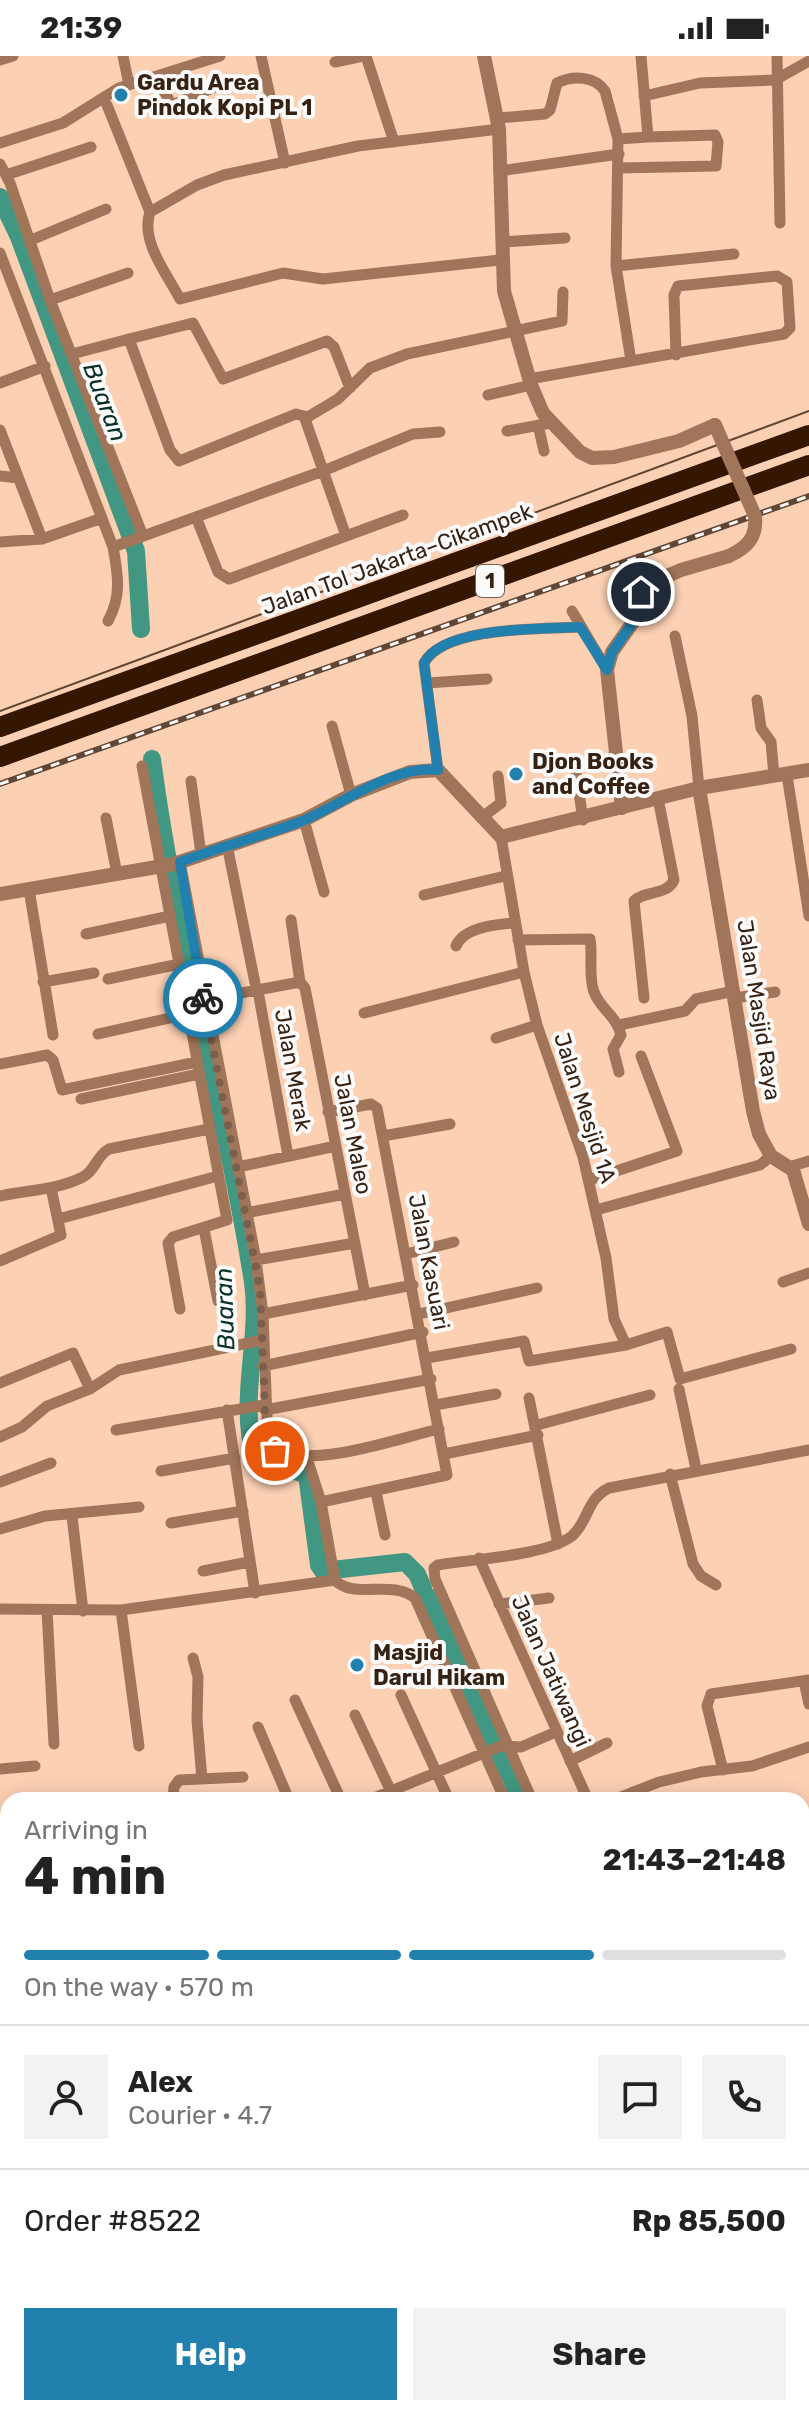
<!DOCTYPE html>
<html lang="en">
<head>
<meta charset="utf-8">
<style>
	:root { --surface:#fff; --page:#f2f2f2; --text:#222; --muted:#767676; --line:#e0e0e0; --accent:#2180ad }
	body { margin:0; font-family:Rubik,sans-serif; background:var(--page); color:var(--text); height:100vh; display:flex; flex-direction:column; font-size:30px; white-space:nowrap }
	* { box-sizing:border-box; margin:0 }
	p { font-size:26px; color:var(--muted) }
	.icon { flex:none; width:44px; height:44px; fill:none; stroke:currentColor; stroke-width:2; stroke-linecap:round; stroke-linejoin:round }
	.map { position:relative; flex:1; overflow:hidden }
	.panel { position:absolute; left:0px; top:1736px; width:810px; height:624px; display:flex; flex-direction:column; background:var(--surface); border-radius:24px 24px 0 0; box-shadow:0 4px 20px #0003 }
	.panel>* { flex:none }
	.pin { position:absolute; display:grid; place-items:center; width:68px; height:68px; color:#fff; margin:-34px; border:4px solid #fff; border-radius:50%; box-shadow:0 2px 8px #0007 }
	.courier { position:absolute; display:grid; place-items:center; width:80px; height:80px; margin:-40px; border:6px solid #2180ad; border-radius:50%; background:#fff; color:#222; box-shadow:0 2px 10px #0007 }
	.overview em { font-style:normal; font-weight:700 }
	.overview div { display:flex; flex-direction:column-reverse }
	.overview { display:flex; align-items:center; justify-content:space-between; height:136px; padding:0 24px }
	h1 { font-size:52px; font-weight:700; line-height:60px }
	.bar { display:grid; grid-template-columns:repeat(4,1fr); gap:12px 8px; align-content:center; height:96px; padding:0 24px }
	.bar i { height:10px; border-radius:6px; background:var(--line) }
	.bar .on { background:var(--accent) }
	.bar p { grid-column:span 4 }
	.line { display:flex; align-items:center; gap:20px; padding:0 24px; border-top:2px solid var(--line) }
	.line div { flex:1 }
	.round { display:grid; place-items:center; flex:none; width:84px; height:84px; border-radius:0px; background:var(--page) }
	.button { display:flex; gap:16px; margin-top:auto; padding:16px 24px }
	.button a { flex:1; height:92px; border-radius:0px; background:var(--accent); color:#fff; font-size:32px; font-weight:700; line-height:92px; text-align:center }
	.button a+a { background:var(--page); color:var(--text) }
	.status { display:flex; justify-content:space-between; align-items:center; height:56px; padding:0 40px; background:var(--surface); direction:ltr }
	.status svg { height:22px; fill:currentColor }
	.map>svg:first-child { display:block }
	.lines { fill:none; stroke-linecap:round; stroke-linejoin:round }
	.stream { stroke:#419781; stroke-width:3 }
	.river { stroke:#419781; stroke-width:18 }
	.minor { stroke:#a07559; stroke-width:11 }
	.tertiary { stroke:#a07559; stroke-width:14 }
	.motorway { stroke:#351701; stroke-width:20 }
	.tram { stroke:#604635; stroke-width:2 }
	.rail-casing { stroke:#604635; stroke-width:6 }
	.rail { stroke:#fbfbfb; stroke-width:3; stroke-dasharray:9; stroke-linecap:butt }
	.tertiary-bridge { stroke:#a07559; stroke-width:14 }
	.done { stroke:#7b5e4b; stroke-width:8; stroke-dasharray:0 14.4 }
	.route { stroke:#2180ad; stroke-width:10 }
	.poi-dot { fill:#2180ad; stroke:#fbfbfb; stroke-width:3 }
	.labels { text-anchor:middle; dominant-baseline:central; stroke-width:8; stroke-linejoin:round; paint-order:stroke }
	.shield { fill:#fbfbfb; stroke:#716259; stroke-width:2 }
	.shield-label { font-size:20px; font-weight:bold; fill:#362113 }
	.poi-label { font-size:22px; font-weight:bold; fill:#362113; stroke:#fbfbfb; text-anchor:start }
	.street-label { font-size:22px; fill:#362113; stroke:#fbfbfb }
	.water-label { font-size:24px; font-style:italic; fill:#073127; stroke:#fbfbfb }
</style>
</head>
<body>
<div class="status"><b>21:39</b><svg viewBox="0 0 49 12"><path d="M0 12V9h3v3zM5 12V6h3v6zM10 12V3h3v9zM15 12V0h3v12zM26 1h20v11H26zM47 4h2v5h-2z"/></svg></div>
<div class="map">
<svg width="809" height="2360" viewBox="0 0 809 2360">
	<rect width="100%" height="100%" fill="#fcd0b3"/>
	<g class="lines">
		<!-- stream -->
		<path class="stream" d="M 798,2352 L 800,2360"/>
		<!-- river -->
		<path class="river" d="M 0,141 L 19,181 L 136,495 L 141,573
			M 152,703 C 175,879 225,1050 253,1226 C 261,1283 238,1345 255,1401 L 307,1419 L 319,1509 L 323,1515 L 405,1506 L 417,1518 L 423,1532
			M 427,1540 L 521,1744"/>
		<!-- minor -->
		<path class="minor" d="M 123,0 L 129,29
			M 261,0 L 285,107
			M 366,0 L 394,86
			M 777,0 L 780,167
			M 0,4 L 13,0
			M 335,6 L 363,0
			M 156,22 L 172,49 L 220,29
			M 644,40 L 700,27 L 775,24 L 809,5
			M 107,49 L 150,156
			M 498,62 L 545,58 L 550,54 L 557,27 C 573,19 595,20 605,35 L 618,83
			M 499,73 L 358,90 L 224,119 L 197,129 L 150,156 C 140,185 167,218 180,243 L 283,217 L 323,223 L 500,204
			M 0,87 L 63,67 L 119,32 L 220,0
			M 0,108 L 10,127 L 50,244 L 143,480
			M 619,112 L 716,110 L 718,86 L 715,79 L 648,81
			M 499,115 L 619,98
			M 6,119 L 91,91
			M 31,184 L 106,153
			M 502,186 L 565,182
			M 0,197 L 113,491 L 323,415 L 413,378 L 440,376
			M 616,210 L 734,198
			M 50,244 L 128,217
			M 72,298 L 129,283
			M 631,305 L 616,210 L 618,83 L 648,81 L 641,0
			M 529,323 L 784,278 L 790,272 L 787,226 L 777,220 L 678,230 L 674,239 L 676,299
			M 0,327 L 45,310
			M 488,339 L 531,329
			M 306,362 L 338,343 L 370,312 L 407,298 L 562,265 L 563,236
			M 538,369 L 544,395
			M 0,374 L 42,483
			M 507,375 L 551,367
			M 0,420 L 18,422
			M 196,461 L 218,516 L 229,523 L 346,480 L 304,360 L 296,358 L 179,405 L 170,394 L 129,283 L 193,267 L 223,323 L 327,285 L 334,291 L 350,332
			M 346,480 L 403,459
			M 0,486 L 42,483 L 102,462
			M 572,555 L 607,614
			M 108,565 C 122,540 118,518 113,491
			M 675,580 L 692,660 L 699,732
			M 427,627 L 487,623
			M 757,644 L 761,672 L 771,686 L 774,720
			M 332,670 L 351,739
			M 142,710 L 227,1164 L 173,1181 L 168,1187 L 180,1253
			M 438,714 L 424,607 C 444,570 543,573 580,571
			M 576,716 L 583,764
			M 787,719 L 809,860
			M 191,725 L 201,798
			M 106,762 L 117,818
			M 481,762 L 501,747 L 498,720
			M 304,764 L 324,836
			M 501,781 L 524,916 L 537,969 L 583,1101 L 606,1202 L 614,1263 L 626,1289
			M 227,789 L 255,927
			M 180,806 L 256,1204 L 263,1258 L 268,1388 C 301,1418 398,1382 439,1373
			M 29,833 L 53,979
			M 424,839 L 505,820
			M 291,864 L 300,926 L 305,932 L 365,1239
			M 86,878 L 170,860
			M 518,884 L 590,883 C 593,900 588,920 594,936 C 601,954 616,959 621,979 L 613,993 L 619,1016
			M 456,890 C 464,871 494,869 513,867
			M 108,923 L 179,908
			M 43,926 L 94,917
			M 258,935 L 288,1100
			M 644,942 L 634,845 C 645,834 667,840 674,824 L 658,742
			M 735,942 L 775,936
			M 204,944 L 300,926
			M 364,957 L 524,916
			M 619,969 L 685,955 L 696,943 L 734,935
			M 98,978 L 188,958
			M 496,982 L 537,969
			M 0,1008 L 47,999 L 53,1004 L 62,1034 L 197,1006
			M 81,1043 L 199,1018
			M 383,1080 L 450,1068
			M 238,1111 L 336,1090
			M 789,1111 L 809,1105
			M 589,1124 L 677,1095 L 641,1000
			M 0,1140 C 28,1134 57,1134 83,1121 C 96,1114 96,1100 109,1093 L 209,1073
			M 596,1154 L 760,1109 L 771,1100
			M 246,1157 L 345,1138
			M 58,1163 L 218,1120
			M 204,1173 L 218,1245
			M 406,1198 L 454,1186
			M 256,1204 L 355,1187
			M 0,1205 L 61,1179 L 51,1132
			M 783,1226 L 809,1217
			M 263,1258 L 413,1229
			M 419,1258 L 537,1232
			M 427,1302 L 524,1285 L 529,1305 L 626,1289 L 667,1276 L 680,1323 L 791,1293
			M 263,1310 L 423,1276
			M 0,1327 L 73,1297 L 90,1333
			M 679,1333 L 696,1413
			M 529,1342 L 558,1488
			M 435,1349 L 496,1338
			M 227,1354 L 255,1537
			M 265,1354 L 431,1323
			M 537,1369 L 650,1339
			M 116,1374 L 264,1349
			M 0,1381 L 22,1371 L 47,1350 L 90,1333 L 119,1314 L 263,1284
			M 444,1398 L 538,1379
			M 307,1402 L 321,1446 L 335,1524
			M 161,1415 L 235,1402
			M 670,1418 L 693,1508 L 701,1520 L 716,1529
			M 0,1426 L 51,1407
			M 376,1436 L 385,1479
			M 321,1446 L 447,1419 L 377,1052 L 371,1048 L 328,1056
			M 72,1460 L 83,1555
			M 171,1467 L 243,1455
			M 0,1473 L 45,1460 L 139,1451
			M 479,1502 L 588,1744
			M 203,1515 L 249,1506
			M 335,1524 C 353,1544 392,1523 415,1542 L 505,1744
			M 499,1548 L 549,1542
			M 0,1553 L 121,1554 L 335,1524
			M 47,1554 L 54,1688
			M 121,1554 L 139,1690
			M 193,1602 L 198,1621 L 197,1664 L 202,1723
			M 804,1625 L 809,1648
			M 401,1639 L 449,1744
			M 295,1644 L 341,1744
			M 355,1659 L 395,1744
			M 258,1671 L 289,1744
			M 570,1705 L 607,1687
			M 0,1713 L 35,1710
			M 723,1714 L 707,1650 L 711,1638 L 809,1624
			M 173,1744 L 174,1731 L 179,1724 L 243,1721
			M 369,1744 L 501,1690 L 521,1691 L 556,1676
			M 532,1744 L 435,1523 L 434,1512 L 438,1509 C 471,1503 546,1500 572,1480 C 589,1465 586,1443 609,1432 L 809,1394
			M 613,1744 L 659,1726 L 701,1716 L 752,1710 L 809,1691
			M 0,1782 L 8,1782
			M 802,1784 L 809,1781
			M 802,1905 L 809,1903
			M 0,1976 L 8,2030
			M 802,2069 L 809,2065
			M 0,2118 L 8,2118
			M 802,2121 L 809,2118
			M 802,2175 L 809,2173
			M 0,2194 L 8,2193
			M 0,2227 L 8,2268
			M 802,2316 L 809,2323
			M 121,2352 L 122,2360
			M 295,2352 L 296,2360
			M 386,2352 L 387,2360
			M 542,2352 L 542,2360
			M 761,2352 L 763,2360
			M 14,2360 L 14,2352"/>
		<!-- tertiary -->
		<path class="tertiary" d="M 484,0 L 499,73 L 504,235 L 531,329 L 543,357 L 580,396 L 592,402 L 614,401 L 679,385 L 715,369
			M 699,732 L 753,1055 L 759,1078 L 771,1100 L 793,1114 L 809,1168
			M 622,752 L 607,614 L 612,596 L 636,562 L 641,536 L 653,526 L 681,514 L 729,500
			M 0,838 L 174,808 L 304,764 L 351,739 L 410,716 L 438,714 L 501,781 L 699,732 L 809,714
			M 802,2104 L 809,2102
			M 56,2360 L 73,2352"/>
		<!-- motorway -->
		<path class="motorway" d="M 0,671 L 809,379
			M 0,701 L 809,409"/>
		<!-- tram -->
		<path class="tram" d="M 0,655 L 809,355"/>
		<!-- rail casing -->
		<g class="rail-casing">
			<path id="rail" d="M 0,728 L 809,440"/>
		</g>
		<!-- rail -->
		<use href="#rail" class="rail"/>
		<!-- tertiary-bridge -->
		<path class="tertiary-bridge" d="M 715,369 L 755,460 C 757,481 748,491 729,500"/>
	</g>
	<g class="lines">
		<!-- done -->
		<path class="done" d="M 203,942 L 260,1233 L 266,1378 L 268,1388 L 275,1395"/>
		<!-- route -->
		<path class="route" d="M 203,942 L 180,806 C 220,791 262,780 302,765 C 341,749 394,708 438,714 L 424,607 C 443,570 544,573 580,571 L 607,614 L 612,596 L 636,562 L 641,536"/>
	</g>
	<!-- markers -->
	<g class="poi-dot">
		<circle cx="121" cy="39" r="8"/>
		<circle cx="516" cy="718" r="8"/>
		<circle cx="357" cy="1609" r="8"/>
	</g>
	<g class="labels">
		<!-- shield labels -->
		<rect class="shield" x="476" y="509" width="28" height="32" rx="6"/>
		<g class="shield-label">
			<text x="490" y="525">1</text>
		</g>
		<!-- poi labels -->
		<g class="poi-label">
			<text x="137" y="26">Gardu Area<tspan x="137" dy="25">Pindok Kopi PL 1</tspan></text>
			<text x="532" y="705">Djon Books<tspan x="532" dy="25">and Coffee</tspan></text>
			<text x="373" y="1596">Masjid<tspan x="373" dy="25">Darul Hikam</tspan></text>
		</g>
		<!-- street labels -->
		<g class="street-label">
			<text transform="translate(397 503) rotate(-20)">Jalan Tol Jakarta–Cikampek</text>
			<text transform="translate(759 954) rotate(81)">Jalan Masjid Raya</text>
			<text transform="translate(293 1014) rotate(80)">Jalan Merak</text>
			<text transform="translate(585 1052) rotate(72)">Jalan Mesjid 1A</text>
			<text transform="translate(353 1078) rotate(79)">Jalan Maleo</text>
			<text transform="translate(429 1206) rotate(79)">Jalan Kasuari</text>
			<text transform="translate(551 1615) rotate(66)">Jalan Jatiwangi</text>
		</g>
		<!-- water labels -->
		<g class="water-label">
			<text transform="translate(105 346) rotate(69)">Buaran</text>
			<text transform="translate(225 1253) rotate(-92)">Buaran</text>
		</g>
	</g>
</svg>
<div class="pin" style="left:275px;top:1395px;background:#ea580c"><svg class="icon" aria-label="bag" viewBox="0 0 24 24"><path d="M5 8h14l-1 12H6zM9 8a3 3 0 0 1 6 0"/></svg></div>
<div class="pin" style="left:641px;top:536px;background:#1f2937"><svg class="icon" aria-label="home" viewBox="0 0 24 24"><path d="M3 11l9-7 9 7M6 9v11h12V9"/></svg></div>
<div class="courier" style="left:203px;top:942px"><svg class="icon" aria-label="bike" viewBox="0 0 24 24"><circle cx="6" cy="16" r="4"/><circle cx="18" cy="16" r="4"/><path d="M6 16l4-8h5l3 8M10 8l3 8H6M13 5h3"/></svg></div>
<section class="panel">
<div class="overview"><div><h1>4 min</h1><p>Arriving in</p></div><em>21:43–21:48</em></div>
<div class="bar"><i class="on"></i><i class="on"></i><i class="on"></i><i></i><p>On the way · 570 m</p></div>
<div class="line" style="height:144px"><a class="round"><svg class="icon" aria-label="person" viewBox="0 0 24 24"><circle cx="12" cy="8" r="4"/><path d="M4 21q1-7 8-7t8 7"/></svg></a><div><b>Alex</b><p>Courier · 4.7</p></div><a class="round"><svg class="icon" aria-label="chat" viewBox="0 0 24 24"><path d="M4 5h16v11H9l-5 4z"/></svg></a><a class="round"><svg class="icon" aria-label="phone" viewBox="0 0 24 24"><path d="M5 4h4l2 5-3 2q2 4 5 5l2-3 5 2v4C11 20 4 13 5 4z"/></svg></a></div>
<div class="line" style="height:104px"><div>Order #8522</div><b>Rp 85,500</b></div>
<div class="button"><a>Help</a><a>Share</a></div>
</section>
</div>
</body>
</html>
